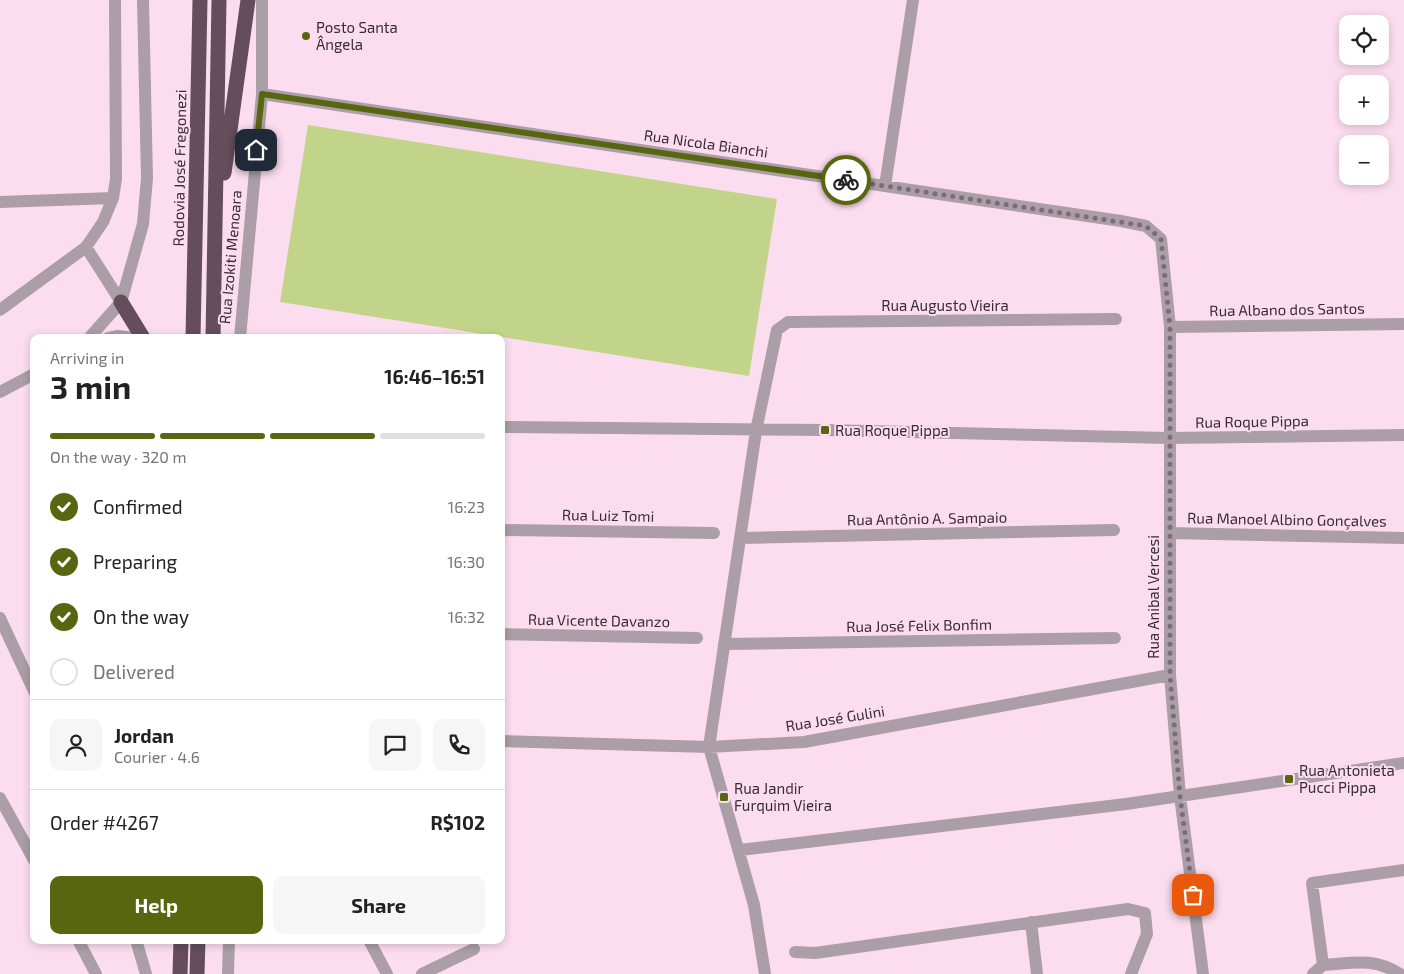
<!DOCTYPE html>
<html lang="en">
<head>
<meta charset="utf-8">
<style>
	:root { --surface:#fff; --page:#f6f6f6; --text:#222; --muted:#767676; --line:#e0e0e0; --accent:#58670f }
	body { margin:0; font-family:"Exo 2",sans-serif; background:var(--page); color:var(--text); height:100vh; display:flex; flex-direction:column; font-size:19px; white-space:nowrap }
	* { box-sizing:border-box; margin:0 }
	p { font-size:16px; color:var(--muted) }
	.icon { flex:none; width:28px; height:28px; fill:none; stroke:currentColor; stroke-width:2; stroke-linecap:round; stroke-linejoin:round }
	.map { position:relative; flex:1; overflow:hidden }
	.sheet { position:absolute; left:30px; top:334px; width:475px; height:610px; display:flex; flex-direction:column; background:var(--surface); border-radius:10px; box-shadow:0 2px 8px #0003 }
	.sheet>* { flex:none }
	.tools { position:absolute; left:1339px; top:15px; display:grid; gap:10px }
	.tools a { display:grid; place-items:center; width:50px; height:50px; border-radius:10px; background:var(--surface); box-shadow:0 2px 8px #0003; font-size:25px }
	.pin { position:absolute; display:grid; place-items:center; width:42px; height:42px; color:#fff; margin:-21px; border-radius:10px; box-shadow:0 2px 8px #0006 }
	.courier { position:absolute; display:grid; place-items:center; width:50px; height:50px; margin:-25px; border:4px solid #58670f; border-radius:50%; background:#fff; color:#222; box-shadow:0 1px 6px #0007 }
	.overview em { font-style:normal; font-weight:700 }
	.overview div { display:flex; flex-direction:column-reverse }
	.overview { display:flex; align-items:center; justify-content:space-between; height:85px; padding:0 20px }
	h1 { font-size:32px; font-weight:700; line-height:38px }
	.bar { display:grid; grid-template-columns:repeat(4,1fr); gap:8px 5px; align-content:center; height:60px; padding:0 20px }
	.bar i { height:6px; border-radius:4px; background:var(--line) }
	.bar .selected { background:var(--accent) }
	.bar p { grid-column:span 4 }
	.line { display:flex; align-items:center; gap:12px; padding:0 20px; border-top:1px solid var(--line) }
	.line div { flex:1 }
	.round { display:grid; place-items:center; flex:none; width:52px; height:52px; border-radius:10px; background:var(--page) }
	ol { padding:0 20px; list-style:none }
	li { display:flex; align-items:center; gap:15px; height:55px }
	li p { margin-inline-start:auto }
	li .icon { padding:5px; border-radius:50%; background:var(--accent); color:#fff; stroke-width:4 }
	li:last-child { color:var(--muted) }
	li i { width:28px; height:28px; border:2px solid var(--line); border-radius:50% }
	.action { display:flex; gap:10px; margin-top:auto; padding:10px 20px }
	.action a { flex:1; height:58px; border-radius:10px; background:var(--accent); color:#fff; font-size:20px; font-weight:700; line-height:58px; text-align:center }
	.action a+a { background:var(--page); color:var(--text) }
	.map>svg:first-child { display:block }
	.green { fill:#c2d48a }
	.lines { fill:none; stroke-linecap:round; stroke-linejoin:round }
	.minor { stroke:#ab9ea6; stroke-width:12 }
	.highway { stroke:#654d5c; stroke-width:15 }
	.done { stroke:#7d6b75; stroke-width:5; stroke-dasharray:0 9 }
	.route { stroke:#58670f; stroke-width:6 }
	.poi-dot { fill:#58670f; stroke:#fcddef; stroke-width:2 }
	.labels { text-anchor:middle; dominant-baseline:central; stroke-width:4; stroke-linejoin:round; paint-order:stroke }
	.poi-label { font-size:15px; fill:#382d34; stroke:#fcddef; text-anchor:start }
	.street-label { font-size:15px; fill:#382d34; stroke:#fcddef }
</style>
</head>
<body>
<div class="map">
<svg width="1404" height="974" viewBox="0 0 1404 974">
	<rect width="100%" height="100%" fill="#fcddef"/>
	<!-- green -->
	<path class="green" d="M 308,125 L 777,199 L 749,376 L 280,302 Z"/>
	<g class="lines">
		<!-- minor -->
		<path class="minor" d="M 262,94 L 1121,221 L 1146,226 L 1161,239 L 1170,327 L 1170,675 L 1180,796 L 1203,974
			M 885,186 L 913,0
			M 0,202 L 113,198
			M 86,247 L 121,302
			M 0,310 L 86,247 L 103,222 L 113,198 L 116,179 L 115,0
			M 1170,327 L 1404,324
			M 89,338 L 121,302 L 143,224 L 147,178 L 143,0
			M 108,338 L 117,336 L 137,338
			M 240,338 L 262,94 L 262,0
			M 0,392 L 34,374
			M 501,427 L 825,430 L 1168,438 L 1404,435
			M 501,530 L 714,533
			M 1170,533 L 1404,538
			M 740,538 L 1114,530
			M 0,618 L 34,691
			M 501,634 L 697,638
			M 724,644 L 1115,638
			M 501,741 L 709,747 L 804,742 L 1170,675
			M 0,798 L 34,860
			M 740,850 L 1126,804 L 1404,763
			M 1031,922 L 1037,974
			M 78,940 L 96,974
			M 136,940 L 146,974
			M 369,940 L 387,974
			M 795,952 L 815,953 L 1128,909 L 1145,913 L 1147,934 L 1131,974
			M 1323,965 C 1353,963 1373,957 1400,974
			M 228,974 L 229,940
			M 422,974 L 474,949
			M 765,974 L 754,905 L 709,747 L 756,431 L 777,330 L 788,322 L 1116,319
			M 1313,974 L 1323,965 L 1312,883 L 1404,870"/>
		<!-- highway -->
		<path class="highway" d="M 224,173 L 248,0
			M 121,302 L 143,338
			M 193,338 L 200,0
			M 213,338 L 219,0
			M 180,974 L 181,940
			M 197,974 L 198,940"/>
	</g>
	<g class="lines">
		<!-- done -->
		<path class="done" d="M 846,180 L 1146,226 L 1161,239 L 1170,327 L 1170,675 L 1180,796 L 1193,895"/>
		<!-- route -->
		<path class="route" d="M 256,150 L 262,94 L 846,180"/>
	</g>
	<!-- markers -->
	<g class="poi-dot">
		<circle cx="306" cy="36" r="5"/>
		<rect x="820" y="425" width="10" height="10" rx="2.5"/>
		<rect x="1284" y="774" width="10" height="10" rx="2.5"/>
		<rect x="719" y="792" width="10" height="10" rx="2.5"/>
	</g>
	<g class="labels">
		<!-- poi labels -->
		<g class="poi-label">
			<text x="316" y="27">Posto Santa<tspan x="316" dy="17">Ângela</tspan></text>
			<text x="835" y="430">Rua Roque Pippa</text>
			<text x="1299" y="770">Rua Antonieta<tspan x="1299" dy="17">Pucci Pippa</tspan></text>
			<text x="734" y="788">Rua Jandir<tspan x="734" dy="17">Furquim Vieira</tspan></text>
		</g>
		<!-- street labels -->
		<g class="street-label">
			<text transform="translate(706 143) rotate(8)">Rua Nicola Bianchi</text>
			<text transform="translate(179 168) rotate(-89)">Rodovia José Fregonezi</text>
			<text transform="translate(230 257) rotate(-85)">Rua Izokiti Menoara</text>
			<text x="945" y="305">Rua Augusto Vieira</text>
			<text transform="translate(1287 309) rotate(-1)">Rua Albano dos Santos</text>
			<text transform="translate(1252 421) rotate(-1)">Rua Roque Pippa</text>
			<text transform="translate(608 515) rotate(1)">Rua Luiz Tomi</text>
			<text transform="translate(927 518) rotate(-1)">Rua Antônio A. Sampaio</text>
			<text transform="translate(1287 519) rotate(1)">Rua Manoel Albino Gonçalves</text>
			<text transform="translate(1153 597) rotate(-90)">Rua Anibal Vercesi</text>
			<text transform="translate(599 620) rotate(1)">Rua Vicente Davanzo</text>
			<text transform="translate(919 625) rotate(-1)">Rua José Felix Bonfim</text>
			<text transform="translate(835 718) rotate(-9)">Rua José Gulini</text>
		</g>
	</g>
</svg>
<div class="tools">
<a><svg class="icon" aria-label="locate" viewBox="0 0 24 24"><circle cx="12" cy="12" r="6"/><path d="M12 2v4M12 18v4M2 12h4M18 12h4"/></svg></a>
<a>+</a>
<a>−</a>
</div>
<div class="pin" style="left:1193px;top:895px;background:#ea580c"><svg class="icon" aria-label="bag" viewBox="0 0 24 24"><path d="M5 8h14l-1 12H6zM9 8a3 3 0 0 1 6 0"/></svg></div>
<div class="pin" style="left:256px;top:150px;background:#1f2937"><svg class="icon" aria-label="home" viewBox="0 0 24 24"><path d="M3 11l9-7 9 7M6 9v11h12V9"/></svg></div>
<div class="courier" style="left:846px;top:180px"><svg class="icon" aria-label="bike" viewBox="0 0 24 24"><circle cx="6" cy="16" r="4"/><circle cx="18" cy="16" r="4"/><path d="M6 16l4-8h5l3 8M10 8l3 8H6M13 5h3"/></svg></div>
<section class="sheet">
<div class="overview"><div><h1>3 min</h1><p>Arriving in</p></div><em>16:46–16:51</em></div>
<div class="bar"><i class="selected"></i><i class="selected"></i><i class="selected"></i><i></i><p>On the way · 320 m</p></div>
<ol>
<li><svg class="icon" aria-label="check" viewBox="0 0 24 24"><path d="M5 12l5 5 9-10"/></svg>Confirmed<p>16:23</p></li>
<li><svg class="icon" aria-label="check" viewBox="0 0 24 24"><path d="M5 12l5 5 9-10"/></svg>Preparing<p>16:30</p></li>
<li><svg class="icon" aria-label="check" viewBox="0 0 24 24"><path d="M5 12l5 5 9-10"/></svg>On the way<p>16:32</p></li>
<li><i></i>Delivered</li>
</ol>
<div class="line" style="height:90px"><a class="round"><svg class="icon" aria-label="person" viewBox="0 0 24 24"><circle cx="12" cy="8" r="4"/><path d="M4 21q1-7 8-7t8 7"/></svg></a><div><b>Jordan</b><p>Courier · 4.6</p></div><a class="round"><svg class="icon" aria-label="chat" viewBox="0 0 24 24"><path d="M4 5h16v11H9l-5 4z"/></svg></a><a class="round"><svg class="icon" aria-label="phone" viewBox="0 0 24 24"><path d="M5 4h4l2 5-3 2q2 4 5 5l2-3 5 2v4C11 20 4 13 5 4z"/></svg></a></div>
<div class="line" style="height:65px"><div>Order #4267</div><b>R$102</b></div>
<div class="action"><a>Help</a><a>Share</a></div>
</section>
</div>
</body>
</html>
